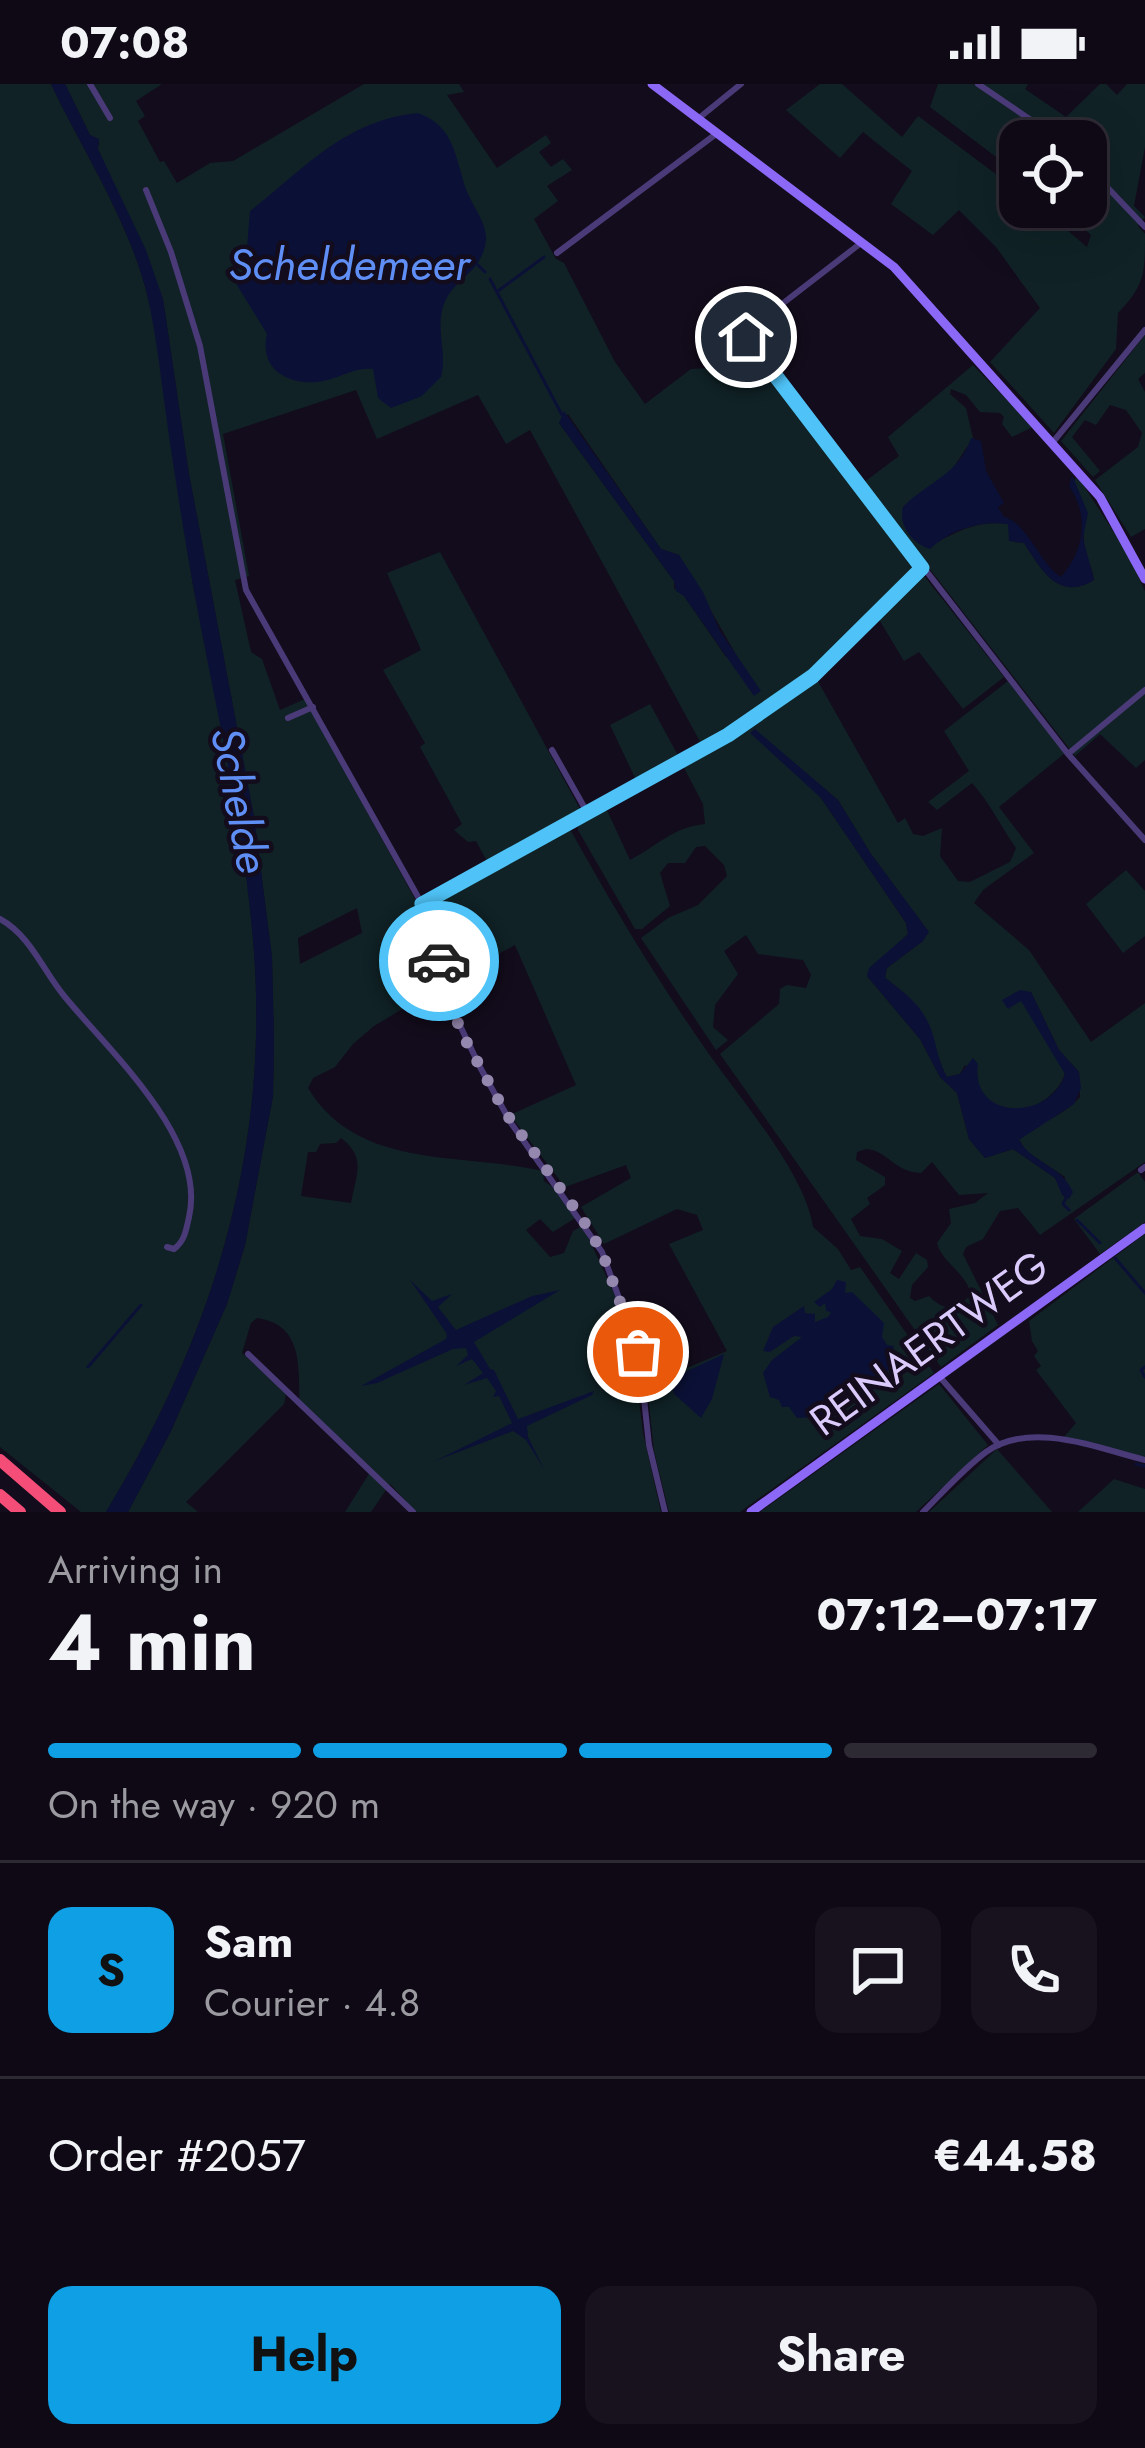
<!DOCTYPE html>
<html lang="en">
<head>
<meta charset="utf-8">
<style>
	:root { --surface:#0e0915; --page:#17121e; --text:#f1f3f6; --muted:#9b9aa0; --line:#2e2a34; --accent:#0e9fe5 }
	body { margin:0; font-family:Jost,sans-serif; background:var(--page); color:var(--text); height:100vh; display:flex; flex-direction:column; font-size:45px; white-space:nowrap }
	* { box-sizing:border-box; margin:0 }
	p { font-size:39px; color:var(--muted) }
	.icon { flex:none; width:66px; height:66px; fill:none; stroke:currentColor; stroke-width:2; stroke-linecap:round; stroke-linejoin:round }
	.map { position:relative; height:1428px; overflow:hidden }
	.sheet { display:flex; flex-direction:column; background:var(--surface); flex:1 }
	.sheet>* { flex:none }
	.tools { position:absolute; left:999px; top:36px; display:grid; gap:24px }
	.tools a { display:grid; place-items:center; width:108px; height:108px; border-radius:24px; background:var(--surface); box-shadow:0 12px 48px #0002,0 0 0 3px var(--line); font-size:60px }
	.pin { position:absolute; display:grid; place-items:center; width:102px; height:102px; color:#fff; margin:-51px; border:6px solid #fff; border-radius:50%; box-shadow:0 3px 12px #0007 }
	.courier { position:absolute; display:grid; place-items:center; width:120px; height:120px; margin:-60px; border:9px solid #4fc3f7; border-radius:50%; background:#fff; color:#222; box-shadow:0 3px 15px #0007 }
	.headline em { font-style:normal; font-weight:700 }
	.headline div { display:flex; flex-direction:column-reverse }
	.headline { display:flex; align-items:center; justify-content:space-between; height:204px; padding:0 48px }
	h1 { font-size:78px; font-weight:700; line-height:90px }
	.bar { display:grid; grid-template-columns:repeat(4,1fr); gap:18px 12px; align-content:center; height:144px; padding:0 48px }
	.bar i { height:15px; border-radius:9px; background:var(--line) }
	.bar .selected { background:var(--accent) }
	.bar p { grid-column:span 4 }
	.line { display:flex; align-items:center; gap:30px; padding:0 48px; border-top:3px solid var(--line) }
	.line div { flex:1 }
	.round { display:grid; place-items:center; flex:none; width:126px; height:126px; border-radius:24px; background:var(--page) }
	.action { display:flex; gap:24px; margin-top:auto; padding:24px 48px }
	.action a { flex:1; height:138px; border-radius:24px; background:var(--accent); color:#111; font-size:48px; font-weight:700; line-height:138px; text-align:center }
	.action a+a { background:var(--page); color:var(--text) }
	.status { display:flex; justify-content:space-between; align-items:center; height:84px; padding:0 60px; background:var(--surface); direction:ltr }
	.status svg { height:33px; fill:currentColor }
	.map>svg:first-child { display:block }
	.green { fill:#102226; fill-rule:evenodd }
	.water { fill:#0b1136 }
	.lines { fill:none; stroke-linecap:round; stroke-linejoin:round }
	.stream { stroke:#0b1136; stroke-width:3 }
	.street { stroke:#4a3a78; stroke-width:6 }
	.secondary { stroke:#8b68f6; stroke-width:9 }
	.highway { stroke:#f44d78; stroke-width:12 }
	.done { stroke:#9588ae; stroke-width:12; stroke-dasharray:0 21.6 }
	.route { stroke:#4fc3f7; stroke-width:15 }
	.labels { text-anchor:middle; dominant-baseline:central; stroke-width:9; stroke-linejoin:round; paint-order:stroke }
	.street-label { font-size:42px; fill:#dbcbfc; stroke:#130c1c }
	.water-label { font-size:45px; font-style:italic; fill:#5f8ef5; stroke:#130c1c }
</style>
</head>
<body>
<div class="status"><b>07:08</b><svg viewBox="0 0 49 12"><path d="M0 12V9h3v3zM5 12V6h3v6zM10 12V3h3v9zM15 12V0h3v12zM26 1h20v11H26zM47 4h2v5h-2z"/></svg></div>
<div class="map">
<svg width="1145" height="1428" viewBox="0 0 1145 1428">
	<rect width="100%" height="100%" fill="#130c1c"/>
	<!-- green -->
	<path class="green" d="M 0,0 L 51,0 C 83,67 127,134 146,206 C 170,299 176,405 193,501 C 216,623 245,744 254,868 C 269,1071 211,1255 106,1428 L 81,1428 L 0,1363 Z
		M 65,0 L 162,0 L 136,17 L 145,32 L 138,37 L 160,78 L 164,77 L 177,99 L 210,79 L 233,77 L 364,0 L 459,0 L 464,8 L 447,11 L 497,84 L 546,51 L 551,59 L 539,68 L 551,83 L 563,75 L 572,86 L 547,102 L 558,117 L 534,135 L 556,175 L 564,179 L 615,278 L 645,320 L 691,285 L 708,284 L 735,261 L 743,260 L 917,484 L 811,589 L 703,663 L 530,346 L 506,360 L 478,311 L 377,355 L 356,306 L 223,350 L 249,492 L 235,496 L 251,568 L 262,575 L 280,626 L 305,615 L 421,826 L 441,902 L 374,942 L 353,960 L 335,983 L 313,994 L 308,1004 C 358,1087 462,1068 543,1087 L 544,1097 L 557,1106 L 577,1133 L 553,1148 L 540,1135 L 526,1146 L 550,1173 L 564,1169 L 573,1147 L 583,1142 L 619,1220 L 632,1259 L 643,1349 L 661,1428 L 416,1428 L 390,1400 L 371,1428 L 345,1428 L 369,1390 L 300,1322 C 298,1285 305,1241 257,1234 L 251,1239 L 242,1269 L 286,1310 L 284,1320 L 186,1418 L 198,1428 L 128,1428 L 170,1349 L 227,1220 L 245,1161 L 273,1012 L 274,957 L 272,873 L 254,733 L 189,390 L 163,215 L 98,65 L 99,56 L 90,51 ZM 568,330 L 661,465 L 679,471 L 738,574 L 726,573 L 684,512 L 674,504 L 674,497 L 559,339 ZM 357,824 L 362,849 L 300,880 L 298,854 ZM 341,1054 C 367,1074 356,1090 351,1119 L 301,1112 L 308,1068 L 316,1068 L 320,1060 L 336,1059 Z
		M 820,0 L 842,0 L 902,53 L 918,32 L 1020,108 L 1020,123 L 1040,123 L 1087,163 L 1091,151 L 1059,123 L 1086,123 L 1086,57 L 1020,57 L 1020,91 L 930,23 L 938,0 L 1028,0 L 1025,5 L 1066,33 L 1100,0 L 1106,0 L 1117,11 L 1127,0 L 1145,0 L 1145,63 L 1134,122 L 1145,133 L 1138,142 L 1145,150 C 1145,189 1145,201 1118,229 L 1116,265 L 1054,349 L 990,278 L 1040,224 L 996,163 L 959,126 L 933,151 L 891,120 L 912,87 L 863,48 L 840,74 L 786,26 Z
		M 1145,251 L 1145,289 L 1138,295 L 1145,308 L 1145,445 L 1131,453 L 1095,396 L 1138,363 L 1142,349 L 1126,326 L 1110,321 L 1096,341 L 1085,336 L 1072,353 L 1100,387 L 1093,393 L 1061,357 Z
		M 973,281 L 1033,343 L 1012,353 L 1002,340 L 1004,333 L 1000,329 L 980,328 L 966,311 L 951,305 L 950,310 L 966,324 L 973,354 L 951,387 L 903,423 L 936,459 C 960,446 980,436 1008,440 L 1014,458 L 1024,459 C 1041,485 1058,518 1094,496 C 1093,483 1084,471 1084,457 C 1083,436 1087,419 1074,399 L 1075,394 L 1080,396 L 1126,467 L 1145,507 L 1145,676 L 1136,684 L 1100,650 L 1075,672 L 863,399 L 899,372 L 888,353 Z
		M 440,468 L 580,725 L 488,779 L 476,757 L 468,758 L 454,746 L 462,740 L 420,663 L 425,659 L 383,586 L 421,566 L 387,489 Z
		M 917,493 L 925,493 L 1004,593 L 963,625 L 919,568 L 904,577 L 877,532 Z
		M 816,594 L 898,739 L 905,734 L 913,750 L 923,752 L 942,744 L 940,772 L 958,797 L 970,798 L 1010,778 L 1016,764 C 1000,741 990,719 972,699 L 937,726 L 928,718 L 969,687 L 944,647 L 1008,597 L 1065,669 L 999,723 L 1034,769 L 983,806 L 974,819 L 1029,866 L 1091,958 L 1145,919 L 1145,1078 L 1040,1151 L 1018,1124 L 1000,1127 L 983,1155 L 966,1163 L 963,1170 L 998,1241 L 941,1283 L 720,970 L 779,920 L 780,905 L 787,901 L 806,904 L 811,891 L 803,876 L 758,870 L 746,851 L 724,867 L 738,890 L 715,921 L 713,943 L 728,956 L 716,966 L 641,854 L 668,834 L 698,821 L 727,792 L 724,781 L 705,762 L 696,763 L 685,779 L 668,779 L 660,789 L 670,822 L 642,845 L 635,845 L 578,746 L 577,737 L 605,722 L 630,776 C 657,762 673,743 705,740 L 703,720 L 682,680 L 733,653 ZM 754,645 L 838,716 L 871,770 L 928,847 L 923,857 L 887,884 L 885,894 C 937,931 922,944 947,993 L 960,990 L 965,981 C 973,991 978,1004 986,1014 C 1009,1041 1057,1019 1065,989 L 1021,916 L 1016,918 L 1031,908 L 1059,966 L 1079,988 L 1080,1013 C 1062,1034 1038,1038 1019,1055 L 1026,1067 L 1065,1093 L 1066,1116 L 1055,1094 L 1013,1065 L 985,1074 L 969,1055 L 957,1009 L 940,993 L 920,955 L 867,892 L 908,850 L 906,839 L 821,714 ZM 866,1065 C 887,1066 894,1088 921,1089 L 932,1078 L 959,1111 L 988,1109 L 975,1119 L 949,1125 L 951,1139 L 937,1159 C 942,1179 967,1189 971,1211 C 955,1226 945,1228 929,1212 L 915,1217 L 910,1214 L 912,1201 L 928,1183 L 927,1176 L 916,1169 L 899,1195 L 890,1189 L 902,1167 L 882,1155 L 860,1152 L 851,1135 L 870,1120 L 867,1114 L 885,1101 L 885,1093 L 856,1076 L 857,1068 Z
		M 650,620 L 680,675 L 637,698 L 610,641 Z
		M 564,744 L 570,745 C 611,819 654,891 702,960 C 734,1008 805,1087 813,1143 L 838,1165 L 851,1186 L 860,1183 L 934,1289 L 740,1428 L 669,1428 L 654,1367 L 647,1301 L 727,1267 L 669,1160 L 703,1146 L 697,1131 L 677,1125 L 604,1160 L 581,1123 L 631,1094 L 626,1081 L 565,1103 L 510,1031 L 576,1001 L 515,861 L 447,898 L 426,823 Z
		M 1126,786 L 1145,807 L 1145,852 L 1123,869 L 1086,820 Z
		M 1138,1088 L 1145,1098 L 1145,1138 L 1100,1170 L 1074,1135 Z
		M 1145,1150 L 1145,1374 L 1063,1354 L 1076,1339 L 1036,1286 L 1041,1282 L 1034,1272 L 1038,1267 L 1032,1257 L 1029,1237 Z
		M 939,1300 L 988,1361 L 916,1428 L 760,1428 Z
		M 997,1365 L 1052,1428 L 929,1428 Z
		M 1114,1395 L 1145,1405 L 1145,1428 L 1078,1428 Z"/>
	<!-- water -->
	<path class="water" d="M 51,0 L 65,0 L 90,51 L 99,55 L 98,65 L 146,166 L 163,215 L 189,390 L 254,733 L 272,873 L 274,957 L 273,1012 L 245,1161 L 227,1220 L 170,1349 L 128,1428 L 106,1428 C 211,1255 269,1071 254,868 C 245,744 215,623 193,501 C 183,445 174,388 166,331 C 160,289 156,247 146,206 C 127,134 83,67 51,0 Z
		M 418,29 C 455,42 455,74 466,105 C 476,131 496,146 480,175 C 471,193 448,200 442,227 C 437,248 447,271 441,293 L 422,312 L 391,324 L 378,314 L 373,285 C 352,283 338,296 318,298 C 286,301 259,284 267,250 L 237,201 L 245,188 L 250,127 C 305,84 345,36 418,29 Z
		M 564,327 L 661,465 L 679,471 L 703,508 L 720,547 L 761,607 L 754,612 L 684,512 L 676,507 L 674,497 L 559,339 Z
		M 971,354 L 981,357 L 986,387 L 1004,419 L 998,423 L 1004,433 C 1027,438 1039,479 1061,493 C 1084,467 1090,432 1069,402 L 1072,391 L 1088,429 L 1083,454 L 1094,496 C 1058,518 1041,485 1024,459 L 1009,457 L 1008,440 C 979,436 950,446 930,465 C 913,460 898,442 903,423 C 927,398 960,390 971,354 Z
		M 755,645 L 838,716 L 871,770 L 929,848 L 923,857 L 887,884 L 885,894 C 905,909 922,921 931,945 C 937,962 938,977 947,993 L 960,990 L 973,974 L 978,980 C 970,1037 1051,1037 1065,990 L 1021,917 L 1008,925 L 1002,916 L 1020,906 L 1031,908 L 1059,966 L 1079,988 L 1081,1004 L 1074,1020 L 1019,1056 C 1032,1079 1062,1082 1073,1108 L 1069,1115 L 1062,1111 L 1055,1094 L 1013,1065 L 985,1074 L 969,1055 L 957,1009 L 940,993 L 920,955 L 867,892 L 869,884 L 908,850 L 906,839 L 821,714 L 750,649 Z
		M 410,1196 L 432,1217 L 452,1210 L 438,1223 L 456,1246 L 532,1212 L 560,1206 L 474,1258 L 490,1285 L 494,1286 L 518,1335 L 594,1307 L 592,1311 L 527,1342 L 528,1353 L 544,1385 L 526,1356 L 513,1347 L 435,1377 L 512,1339 L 499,1312 L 493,1313 L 496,1307 L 487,1294 L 464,1301 L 483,1289 L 472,1275 L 456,1282 L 468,1271 L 466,1264 L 453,1265 L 377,1299 L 361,1302 L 446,1255 L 447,1250 Z
		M 837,1196 L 846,1198 L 845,1209 L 852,1208 L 884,1239 L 882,1253 L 887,1261 L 894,1262 C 890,1274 898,1281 881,1293 L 878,1289 L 846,1322 L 842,1320 L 815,1340 L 818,1333 L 797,1334 L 789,1323 L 782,1323 L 779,1316 L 770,1313 L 763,1289 L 772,1276 L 802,1253 L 794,1252 L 770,1268 L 763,1267 L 773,1243 L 804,1222 L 805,1229 L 815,1230 L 815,1238 L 828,1233 L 831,1228 L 826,1227 L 825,1219 L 820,1223 L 814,1218 L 832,1205 Z
		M 724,1270 L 712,1315 L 701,1334 L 674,1310 L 672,1302 L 685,1288 Z"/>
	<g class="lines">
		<!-- stream -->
		<path class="stream" d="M 478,181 L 485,188
			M 490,195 L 562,331
			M 498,207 L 544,173
			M 1066,1114 L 1063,1120 L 1069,1126
			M 1077,1136 L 1100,1159
			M 1115,1174 L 1145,1209
			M 88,1283 L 141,1221
			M 1145,1283 L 1141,1286 L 1145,1293
			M 1136,1380 L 1145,1382"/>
		<!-- street -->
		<path class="street" d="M 90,0 L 110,34
			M 978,0 L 1062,57
			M 699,34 L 741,0
			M 1086,81 L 1145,143
			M 146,106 L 171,168 L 200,262 L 246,506 L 422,820 L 451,923 L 481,985 L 511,1039 L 602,1168 L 639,1268 L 649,1361 L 665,1428
			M 861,159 L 751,244 L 748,257 L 1068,670 L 1145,606
			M 557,169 L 716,50
			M 1053,358 L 1145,246
			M 288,634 L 313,623
			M 552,666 L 587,728
			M 1068,670 L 1145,756
			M 422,820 L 728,651 L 813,592 L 922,484
			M 0,835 C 31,852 43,887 65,913 C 110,968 207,1055 189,1133 C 186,1146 185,1157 174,1165 L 167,1163
			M 1141,1086 L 1145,1083
			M 248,1270 L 413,1428
			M 939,1292 L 999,1361
			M 923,1428 C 943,1408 963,1385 986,1368 C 1031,1336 1097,1364 1145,1376"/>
		<!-- secondary -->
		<path class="secondary" d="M 652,0 L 894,183 L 1100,413 L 1145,495
			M 751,1428 L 1145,1144"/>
		<!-- highway -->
		<path class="highway" d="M 0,1376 L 60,1428
			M 0,1411 L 20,1428"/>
	</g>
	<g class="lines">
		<!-- done -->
		<path class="done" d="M 439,877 L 460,946 L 505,1028 L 583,1136 L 602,1168 L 638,1268"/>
		<!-- route -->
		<path class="route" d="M 439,877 L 422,820 L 728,651 L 813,592 L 922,484 L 746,253"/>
	</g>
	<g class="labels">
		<!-- street labels -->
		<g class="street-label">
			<text transform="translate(929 1259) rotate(-36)">REINAERTWEG</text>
		</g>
		<!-- water labels -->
		<g class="water-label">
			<text x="349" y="180">Scheldemeer</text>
			<text transform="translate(240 716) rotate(79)">Schelde</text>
		</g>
	</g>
</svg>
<div class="tools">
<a><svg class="icon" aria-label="locate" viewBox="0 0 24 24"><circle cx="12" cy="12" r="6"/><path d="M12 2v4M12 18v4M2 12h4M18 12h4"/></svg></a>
</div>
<div class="pin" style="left:638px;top:1268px;background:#ea580c"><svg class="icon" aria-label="bag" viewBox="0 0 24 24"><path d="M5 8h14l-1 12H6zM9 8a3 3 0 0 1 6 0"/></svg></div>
<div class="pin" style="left:746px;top:253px;background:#1f2937"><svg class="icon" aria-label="home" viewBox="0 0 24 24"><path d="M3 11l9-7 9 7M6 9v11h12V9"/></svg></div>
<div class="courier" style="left:439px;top:877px"><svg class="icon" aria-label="car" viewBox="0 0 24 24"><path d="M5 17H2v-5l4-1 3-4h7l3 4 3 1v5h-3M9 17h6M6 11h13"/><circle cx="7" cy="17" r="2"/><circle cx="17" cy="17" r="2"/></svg></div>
</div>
<section class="sheet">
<div class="headline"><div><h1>4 min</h1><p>Arriving in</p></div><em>07:12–07:17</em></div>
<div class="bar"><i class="selected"></i><i class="selected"></i><i class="selected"></i><i></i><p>On the way · 920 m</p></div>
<div class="line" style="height:216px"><b class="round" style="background:var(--accent);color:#111">S</b><div><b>Sam</b><p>Courier · 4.8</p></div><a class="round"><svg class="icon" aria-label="chat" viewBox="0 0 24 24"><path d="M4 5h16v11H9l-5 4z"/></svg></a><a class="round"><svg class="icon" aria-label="phone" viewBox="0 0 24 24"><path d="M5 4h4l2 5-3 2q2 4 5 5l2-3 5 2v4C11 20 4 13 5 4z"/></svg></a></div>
<div class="line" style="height:156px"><div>Order #2057</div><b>€44.58</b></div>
<div class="action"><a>Help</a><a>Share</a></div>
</section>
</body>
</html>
